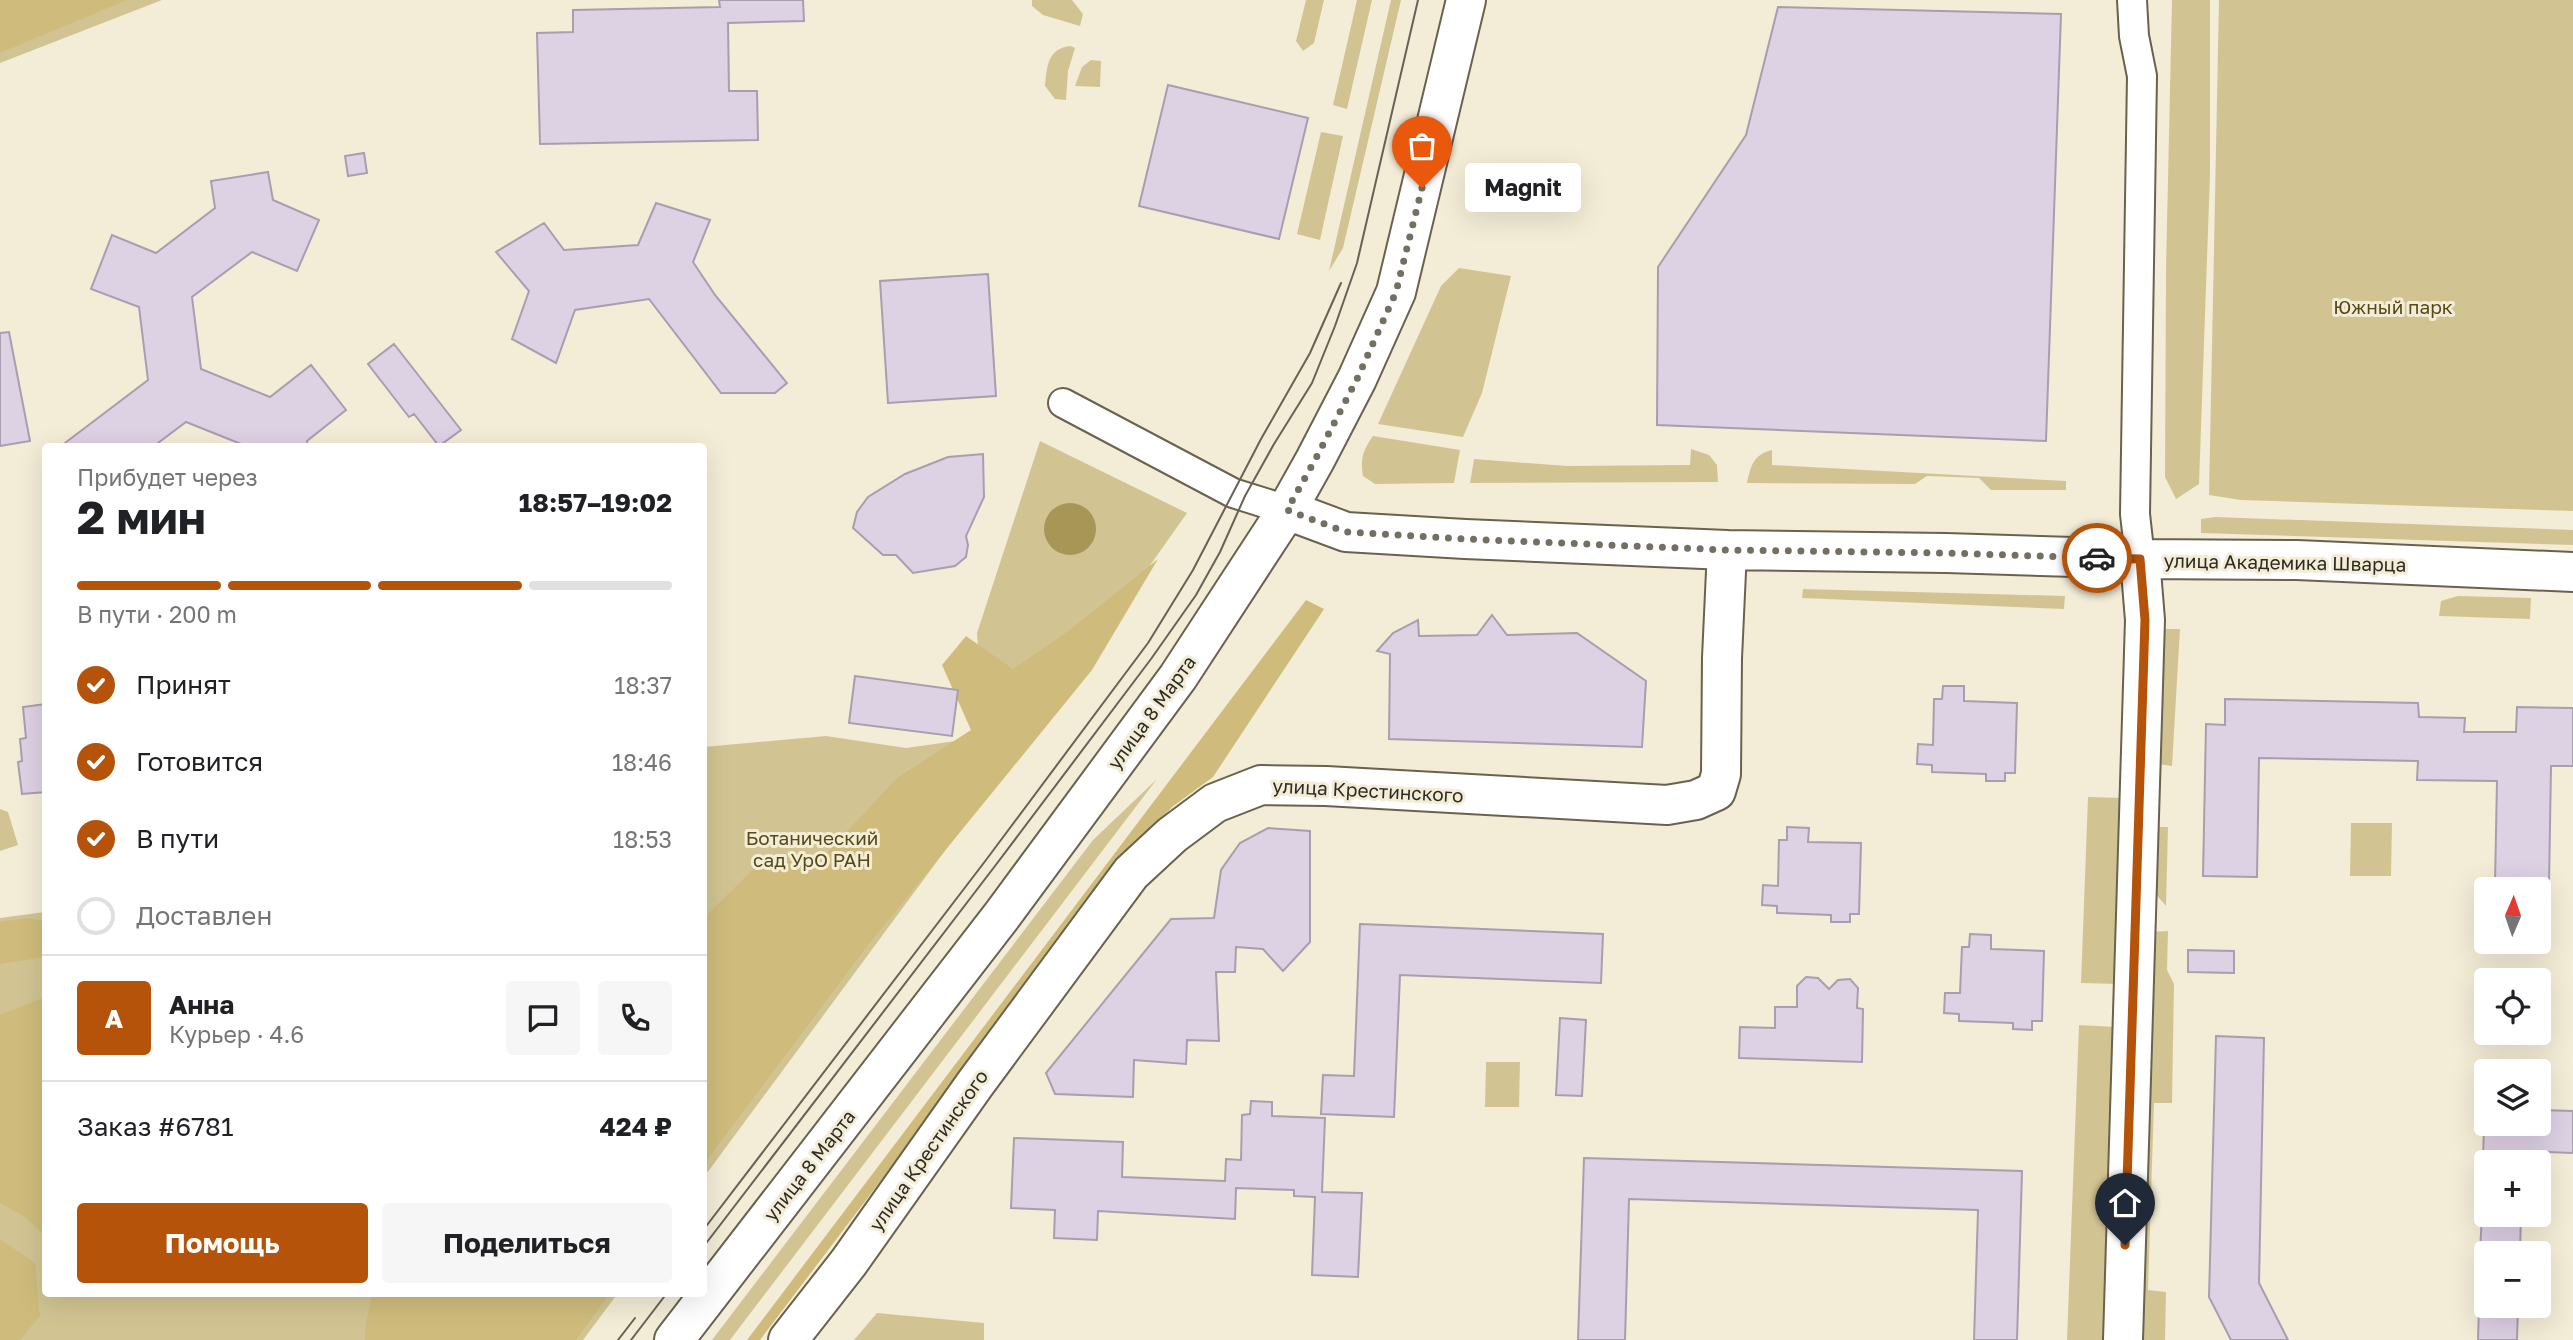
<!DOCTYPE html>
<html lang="ru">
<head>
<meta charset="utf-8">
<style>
	:root { --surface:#fff; --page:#f6f6f6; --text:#202124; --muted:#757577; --line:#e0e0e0; --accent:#b45309 }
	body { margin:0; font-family:"Golos Text",sans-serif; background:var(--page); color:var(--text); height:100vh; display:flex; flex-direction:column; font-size:26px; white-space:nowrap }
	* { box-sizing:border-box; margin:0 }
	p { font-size:23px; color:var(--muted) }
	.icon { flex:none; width:38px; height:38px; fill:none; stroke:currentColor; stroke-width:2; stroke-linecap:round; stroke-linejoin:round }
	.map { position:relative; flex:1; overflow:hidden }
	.panel { position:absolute; left:42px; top:443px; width:665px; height:854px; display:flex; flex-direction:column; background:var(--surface); border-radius:7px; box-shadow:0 7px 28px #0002 }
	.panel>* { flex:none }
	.needle { width:46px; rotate:2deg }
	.fabs { position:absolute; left:2474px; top:877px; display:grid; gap:14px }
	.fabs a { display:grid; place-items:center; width:77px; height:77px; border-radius:7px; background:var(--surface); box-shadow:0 7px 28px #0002; font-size:35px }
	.pin { position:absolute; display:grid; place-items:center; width:60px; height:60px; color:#fff; margin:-72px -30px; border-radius:50% 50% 50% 0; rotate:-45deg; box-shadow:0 0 7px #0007 }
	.pin .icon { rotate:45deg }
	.courier { position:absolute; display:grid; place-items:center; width:70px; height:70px; margin:-35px; border:5px solid #b45309; border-radius:50%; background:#fff; color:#222; box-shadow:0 2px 9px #0007 }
	.bubble { position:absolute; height:49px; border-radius:7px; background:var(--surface); box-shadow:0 7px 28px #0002; font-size:23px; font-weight:700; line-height:49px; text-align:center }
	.summary em { font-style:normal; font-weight:700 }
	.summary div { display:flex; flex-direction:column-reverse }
	.summary { display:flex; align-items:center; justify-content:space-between; height:119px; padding:0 35px }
	h1 { font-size:46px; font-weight:700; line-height:52px }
	.bar { display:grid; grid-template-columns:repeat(4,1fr); gap:10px 7px; align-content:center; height:84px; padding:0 35px }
	.bar i { height:9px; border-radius:5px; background:var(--line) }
	.bar .active { background:var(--accent) }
	.bar p { grid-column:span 4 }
	.line { display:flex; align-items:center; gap:18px; padding:0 35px; border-top:2px solid var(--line) }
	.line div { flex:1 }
	.round { display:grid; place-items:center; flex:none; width:74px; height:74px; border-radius:7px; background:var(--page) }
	ol { padding:0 35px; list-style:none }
	li { display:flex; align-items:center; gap:21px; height:77px }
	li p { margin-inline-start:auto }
	li .icon { padding:7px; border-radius:50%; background:var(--accent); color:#fff; stroke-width:4 }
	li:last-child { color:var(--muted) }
	li i { width:38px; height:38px; border:4px solid var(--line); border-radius:50% }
	.cta { display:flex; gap:14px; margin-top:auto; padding:14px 35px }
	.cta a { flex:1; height:80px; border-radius:7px; background:var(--accent); color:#fff; font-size:28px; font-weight:700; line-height:80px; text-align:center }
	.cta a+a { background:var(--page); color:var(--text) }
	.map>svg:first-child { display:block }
	.green { fill:#d2c492 }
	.forest { fill:#cfbc7c }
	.water { fill:#a89656 }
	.building { fill:#ddd1e4; stroke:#a99db0; stroke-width:2 }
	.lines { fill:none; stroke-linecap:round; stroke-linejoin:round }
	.street-casing { stroke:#68624f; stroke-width:32 }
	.secondary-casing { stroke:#68624f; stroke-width:42 }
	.street { stroke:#fff; stroke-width:28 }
	.secondary { stroke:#fff; stroke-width:38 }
	.tram { stroke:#666256; stroke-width:2 }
	.done { stroke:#736f62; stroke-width:7; stroke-dasharray:0 12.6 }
	.route { stroke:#b45309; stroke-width:9 }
	.labels { text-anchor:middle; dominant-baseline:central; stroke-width:6; stroke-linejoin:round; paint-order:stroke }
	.park-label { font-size:19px; fill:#564817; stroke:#f3edd7 }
	.street-label { font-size:19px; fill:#2e2b23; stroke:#f3edd7 }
</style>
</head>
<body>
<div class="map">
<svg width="2573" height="1340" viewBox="0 0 2573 1340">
	<rect width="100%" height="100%" fill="#f3edd7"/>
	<!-- green -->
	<path class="green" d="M 0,0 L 162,0 L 0,63 Z
		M 1032,0 L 1072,0 L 1083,14 L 1080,26 L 1043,15 L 1032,6 Z
		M 1306,0 L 1324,0 L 1314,43 L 1303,51 L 1296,41 Z
		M 1357,0 L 1372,0 L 1347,109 L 1333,105 Z
		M 1391,0 L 1401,0 L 1343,248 L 1329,271 Z
		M 2172,0 L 2210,0 L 2210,175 L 2199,484 L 2176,499 L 2165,477 L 2166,269 Z
		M 2219,0 L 2573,0 L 2573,511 L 2241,500 L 2209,495 Z
		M 1070,46 L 1075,48 L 1068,71 L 1066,100 L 1055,99 L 1045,86 C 1047,67 1047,49 1070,46 Z
		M 1091,60 L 1101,61 L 1100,87 L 1075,86 L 1082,67 Z
		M 1321,132 L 1343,136 L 1320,240 L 1297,234 Z
		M 1459,268 L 1511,276 L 1482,393 L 1463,437 L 1378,424 L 1441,286 Z
		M 1373,436 L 1460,450 L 1454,483 L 1375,484 L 1363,476 C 1360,459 1363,450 1373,436 Z
		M 1040,441 L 1187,513 L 1023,745 L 704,1177 L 704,747 L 826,736 L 906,748 L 984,737 L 977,633 Z
		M 1691,449 L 1709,455 L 1717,465 L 1718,482 L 1470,483 L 1474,459 L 1567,466 L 1690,465 Z
		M 1772,450 L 1772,465 L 2066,481 L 2066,490 L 1991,490 L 1979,478 L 1927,476 L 1915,484 L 1747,483 C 1751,465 1753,455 1772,450 Z
		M 2215,517 L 2573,530 L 2573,545 L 2201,533 L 2201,519 Z
		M 1803,589 L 2065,596 L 2064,609 L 1802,598 Z
		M 2458,596 L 2531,598 L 2530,619 L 2439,616 L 2441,601 Z
		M 2163,629 L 2180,629 L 2172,766 L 2157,764 Z
		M 1157,779 L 730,1340 L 712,1340 L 1093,840 Z
		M 2088,797 L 2125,798 L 2118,984 L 2081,983 Z
		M 0,809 L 8,812 L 18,845 L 0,851 Z
		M 2351,823 L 2392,823 L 2391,876 L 2350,876 Z
		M 2153,827 L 2168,827 L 2166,906 L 2153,891 Z
		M 45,912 L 46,1293 L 618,1293 L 583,1340 L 0,1340 L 0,918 Z
		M 2168,931 L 2167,970 L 2174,984 L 2172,1103 L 2154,1103 L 2148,1290 L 2166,1292 L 2165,1340 L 2142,1340 L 2150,932 Z
		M 2079,1025 L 2117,1027 L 2107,1340 L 2067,1340 Z
		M 1486,1062 L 1520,1062 L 1519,1107 L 1485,1107 Z
		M 877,1313 L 984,1323 L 984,1340 L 854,1340 Z"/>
	<!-- forest -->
	<path class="forest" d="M 0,0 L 127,0 L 0,53 Z
		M 1158,559 L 1092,670 L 865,949 L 704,1164 L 704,923 L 708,914 L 768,854 L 819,861 L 897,778 L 971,730 L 942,665 L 966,636 L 1013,669 L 1067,632 Z
		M 1306,600 L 1324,609 L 1213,777 L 1172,807 L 1129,853 L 760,1340 L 747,1340 Z
		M 26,918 L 45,921 L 45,957 L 0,964 L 0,922 Z
		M 45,997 L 45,1237 L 27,1218 L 0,1203 L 0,1015 Z
		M 0,1239 L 35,1263 L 40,1316 L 20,1340 L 0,1340 Z
		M 372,1293 L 610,1293 L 576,1340 L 365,1340 L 365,1329 Z"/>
	<!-- water -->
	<path class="water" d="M1044 529a26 26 0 1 1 52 0a26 26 0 1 1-52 0Z"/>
	<!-- building -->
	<path class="building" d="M 719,0 L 803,0 L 804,21 L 728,23 L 729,91 L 757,91 L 758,140 L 540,144 L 537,33 L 573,32 L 573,10 L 720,7 Z
		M 1778,7 L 2061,14 L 2046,441 L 1657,425 L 1658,267 L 1746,135 Z
		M 1168,85 L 1308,118 L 1279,239 L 1139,206 Z
		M 364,153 L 367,173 L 348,176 L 345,156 Z
		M 268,172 L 273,200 L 319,220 L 297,271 L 252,252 L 192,297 L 201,369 L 270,397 L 311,365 L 346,410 L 307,441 L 308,446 L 246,446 L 186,422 L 154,446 L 61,446 L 148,380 L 139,307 L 91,289 L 112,235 L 156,253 L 215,208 L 211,181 Z
		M 656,203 L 710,220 L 693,262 L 715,295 L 787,383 L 775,393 L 721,393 L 649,299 L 575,310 L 556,363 L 512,339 L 529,291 L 496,252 L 544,223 L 564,250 L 638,245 Z
		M 988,274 L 996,396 L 888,403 L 880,281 Z
		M 9,332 L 30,441 L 0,446 L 0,333 Z
		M 394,344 L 461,430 L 439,446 L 414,414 L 409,417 L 368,364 Z
		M 983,454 L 984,497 L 966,536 L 968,545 L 966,557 L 955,566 L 913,573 L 896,555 L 883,555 L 853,528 L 857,512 L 868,497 L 905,474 L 948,457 Z
		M 1492,615 L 1507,635 L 1577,633 L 1646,681 L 1642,747 L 1389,739 L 1390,654 L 1377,651 L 1393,633 L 1418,620 L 1419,636 L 1477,635 Z
		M 855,676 L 958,690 L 952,736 L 849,723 Z
		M 1943,686 L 1964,686 L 1964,701 L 2017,703 L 2015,773 L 2005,773 L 2005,781 L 1986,781 L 1986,774 L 1932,772 L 1932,765 L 1917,764 L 1918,744 L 1933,745 L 1934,699 L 1942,699 Z
		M 2225,699 L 2418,703 L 2419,717 L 2465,718 L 2464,732 L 2516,732 L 2517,707 L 2573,708 L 2573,766 L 2551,766 L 2549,885 L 2495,884 L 2497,781 L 2417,780 L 2418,761 L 2259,758 L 2257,877 L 2203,876 L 2206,724 L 2225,725 Z
		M 46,704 L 46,792 L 22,794 L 18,762 L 22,761 L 20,739 L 26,738 L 23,707 Z
		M 1787,827 L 1809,828 L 1808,842 L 1861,843 L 1859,914 L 1850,914 L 1850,922 L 1831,922 L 1831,915 L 1777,913 L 1777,906 L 1762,905 L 1763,885 L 1778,886 L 1779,840 L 1787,840 Z
		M 1268,828 L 1310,831 L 1310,942 L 1283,971 L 1263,949 L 1236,947 L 1235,972 L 1216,972 L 1219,1041 L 1187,1040 L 1186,1064 L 1134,1060 L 1133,1097 L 1055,1094 L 1046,1073 L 1171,919 L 1214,918 L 1221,870 L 1240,843 Z
		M 1360,924 L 1603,934 L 1601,983 L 1400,975 L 1394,1117 L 1321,1114 L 1323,1075 L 1354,1076 Z
		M 1970,934 L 1991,935 L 1991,949 L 2044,951 L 2042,1021 L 2032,1021 L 2032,1030 L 2013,1029 L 2013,1023 L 1959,1021 L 1959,1014 L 1944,1013 L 1945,993 L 1960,993 L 1962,947 L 1969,947 Z
		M 2188,950 L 2234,951 L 2234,973 L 2188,972 Z
		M 1806,977 L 1818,978 L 1829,989 L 1838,980 L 1850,979 L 1858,988 L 1857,1008 L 1863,1009 L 1862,1062 L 1739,1058 L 1740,1027 L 1775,1028 L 1775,1007 L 1797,1007 L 1797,986 Z
		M 1560,1018 L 1586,1020 L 1582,1096 L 1556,1095 Z
		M 2216,1036 L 2264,1038 L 2259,1283 L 2288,1340 L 2231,1340 L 2209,1297 Z
		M 1251,1101 L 1272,1102 L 1272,1116 L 1325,1118 L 1322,1192 L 1362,1193 L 1358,1277 L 1312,1275 L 1315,1197 L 1294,1196 L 1294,1190 L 1236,1188 L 1235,1219 L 1098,1211 L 1097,1240 L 1054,1238 L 1055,1210 L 1011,1208 L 1014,1138 L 1123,1142 L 1122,1177 L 1225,1181 L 1226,1159 L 1241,1160 L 1242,1115 L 1250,1114 Z
		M 2539,1110 L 2573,1111 L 2573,1153 L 2523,1151 L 2523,1162 L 2483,1162 L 2484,1124 L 2539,1124 Z
		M 1584,1158 L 2022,1171 L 2017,1340 L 1974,1340 L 1978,1210 L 1629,1199 L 1625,1340 L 1578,1340 Z
		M 2482,1214 L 2521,1214 L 2520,1253 L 2480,1253 Z
		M 2479,1306 L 2518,1306 L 2517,1340 L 2478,1340 Z"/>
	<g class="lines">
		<!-- street casing -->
		<g class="street-casing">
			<path id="street" d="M 2132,0 L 2134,36 L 2142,76 L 2135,514 L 2140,559
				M 1063,403 L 1233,493 L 1287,510"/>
		</g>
		<!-- secondary casing -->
		<g class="secondary-casing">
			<path id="secondary" d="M 1287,510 L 1346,532 L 1465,539 L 1727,550 L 1946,553 L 2140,559 L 2297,560 L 2573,572
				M 674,1340 L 1003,914 L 1178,677 L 1287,510 L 1315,460 L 1357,379 L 1396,292 L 1466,0
				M 788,1340 L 849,1262 L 975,1084 L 1131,873 L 1172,835 L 1215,803 L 1261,785 L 1326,786 L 1667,805 L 1696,800 L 1716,791 L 1721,774 L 1722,658 L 1727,550
				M 2123,1340 L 2145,620 L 2140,559"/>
		</g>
		<!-- street -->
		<use href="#street" class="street"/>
		<!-- secondary -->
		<use href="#secondary" class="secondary"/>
		<!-- tram -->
		<path class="tram" d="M 704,1229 L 986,860 L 1148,643 L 1193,570 L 1261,439 L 1310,353 L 1341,283
			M 704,1246 L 995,866 L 1151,659 L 1196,595 L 1220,552 L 1245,496 L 1274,444 L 1312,383 L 1335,326 L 1357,263 L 1418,0
			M 618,1340 L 635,1318
			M 631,1340 L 667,1293"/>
	</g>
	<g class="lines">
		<!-- done -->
		<path class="done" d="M 1422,188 L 1396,292 L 1357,379 L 1315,460 L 1287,510 L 1346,532 L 1465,539 L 1727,550 L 1946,553 L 2097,558"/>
		<!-- route -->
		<path class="route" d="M 2097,558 L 2140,559 L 2145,620 L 2125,1245"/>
	</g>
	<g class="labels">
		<!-- park labels -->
		<g class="park-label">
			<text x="2393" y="306">Южный парк</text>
			<text x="812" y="837">Ботанический<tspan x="812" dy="22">сад УрО РАН</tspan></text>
		</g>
		<!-- street labels -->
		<g class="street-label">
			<text transform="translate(2285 562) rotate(1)">улица Академика Шварца</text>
			<text transform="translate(1151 712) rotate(-54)">улица 8 Марта</text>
			<text transform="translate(1368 790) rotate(3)">улица Крестинского</text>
			<text transform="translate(928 1150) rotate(-55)">улица Крестинского</text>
			<text transform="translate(809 1165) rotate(-52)">улица 8 Марта</text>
		</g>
	</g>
</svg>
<div class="fabs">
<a><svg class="needle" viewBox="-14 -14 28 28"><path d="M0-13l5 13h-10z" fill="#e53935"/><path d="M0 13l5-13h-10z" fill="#757577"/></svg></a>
<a><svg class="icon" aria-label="locate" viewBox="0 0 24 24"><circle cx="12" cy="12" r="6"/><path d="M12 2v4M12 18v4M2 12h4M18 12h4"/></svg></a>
<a><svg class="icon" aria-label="layers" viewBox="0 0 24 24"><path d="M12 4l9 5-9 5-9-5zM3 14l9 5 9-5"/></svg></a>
<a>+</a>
<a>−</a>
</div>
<div class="pin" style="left:1422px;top:188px;background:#ea580c"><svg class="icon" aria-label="bag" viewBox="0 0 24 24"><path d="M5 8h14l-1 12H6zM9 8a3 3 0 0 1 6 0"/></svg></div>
<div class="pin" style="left:2125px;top:1245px;background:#1f2937"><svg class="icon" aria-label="home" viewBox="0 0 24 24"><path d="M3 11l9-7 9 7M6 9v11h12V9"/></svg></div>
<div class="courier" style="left:2097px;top:558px"><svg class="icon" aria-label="car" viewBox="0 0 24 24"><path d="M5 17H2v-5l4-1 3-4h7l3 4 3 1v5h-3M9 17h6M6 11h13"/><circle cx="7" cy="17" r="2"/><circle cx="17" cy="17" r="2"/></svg></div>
<div class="bubble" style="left:1465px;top:163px;width:116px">Magnit</div>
<section class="panel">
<div class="summary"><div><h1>2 мин</h1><p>Прибудет через</p></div><em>18:57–19:02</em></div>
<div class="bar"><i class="active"></i><i class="active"></i><i class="active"></i><i></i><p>В пути · 200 m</p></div>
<ol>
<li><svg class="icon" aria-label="check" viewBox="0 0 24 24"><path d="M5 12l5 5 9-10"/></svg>Принят<p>18:37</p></li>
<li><svg class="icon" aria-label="check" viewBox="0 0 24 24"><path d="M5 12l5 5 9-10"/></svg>Готовится<p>18:46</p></li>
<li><svg class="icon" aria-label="check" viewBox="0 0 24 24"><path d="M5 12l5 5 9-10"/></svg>В пути<p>18:53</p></li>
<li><i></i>Доставлен</li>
</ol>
<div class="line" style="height:126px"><b class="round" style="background:var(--accent);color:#fff">А</b><div><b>Анна</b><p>Курьер · 4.6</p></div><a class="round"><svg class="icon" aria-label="chat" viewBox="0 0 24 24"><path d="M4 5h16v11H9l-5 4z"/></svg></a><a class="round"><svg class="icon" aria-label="phone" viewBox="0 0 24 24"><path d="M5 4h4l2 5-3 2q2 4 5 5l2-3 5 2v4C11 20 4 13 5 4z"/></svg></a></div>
<div class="line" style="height:91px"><div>Заказ #6781</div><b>424 ₽</b></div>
<div class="cta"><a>Помощь</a><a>Поделиться</a></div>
</section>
</div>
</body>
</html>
